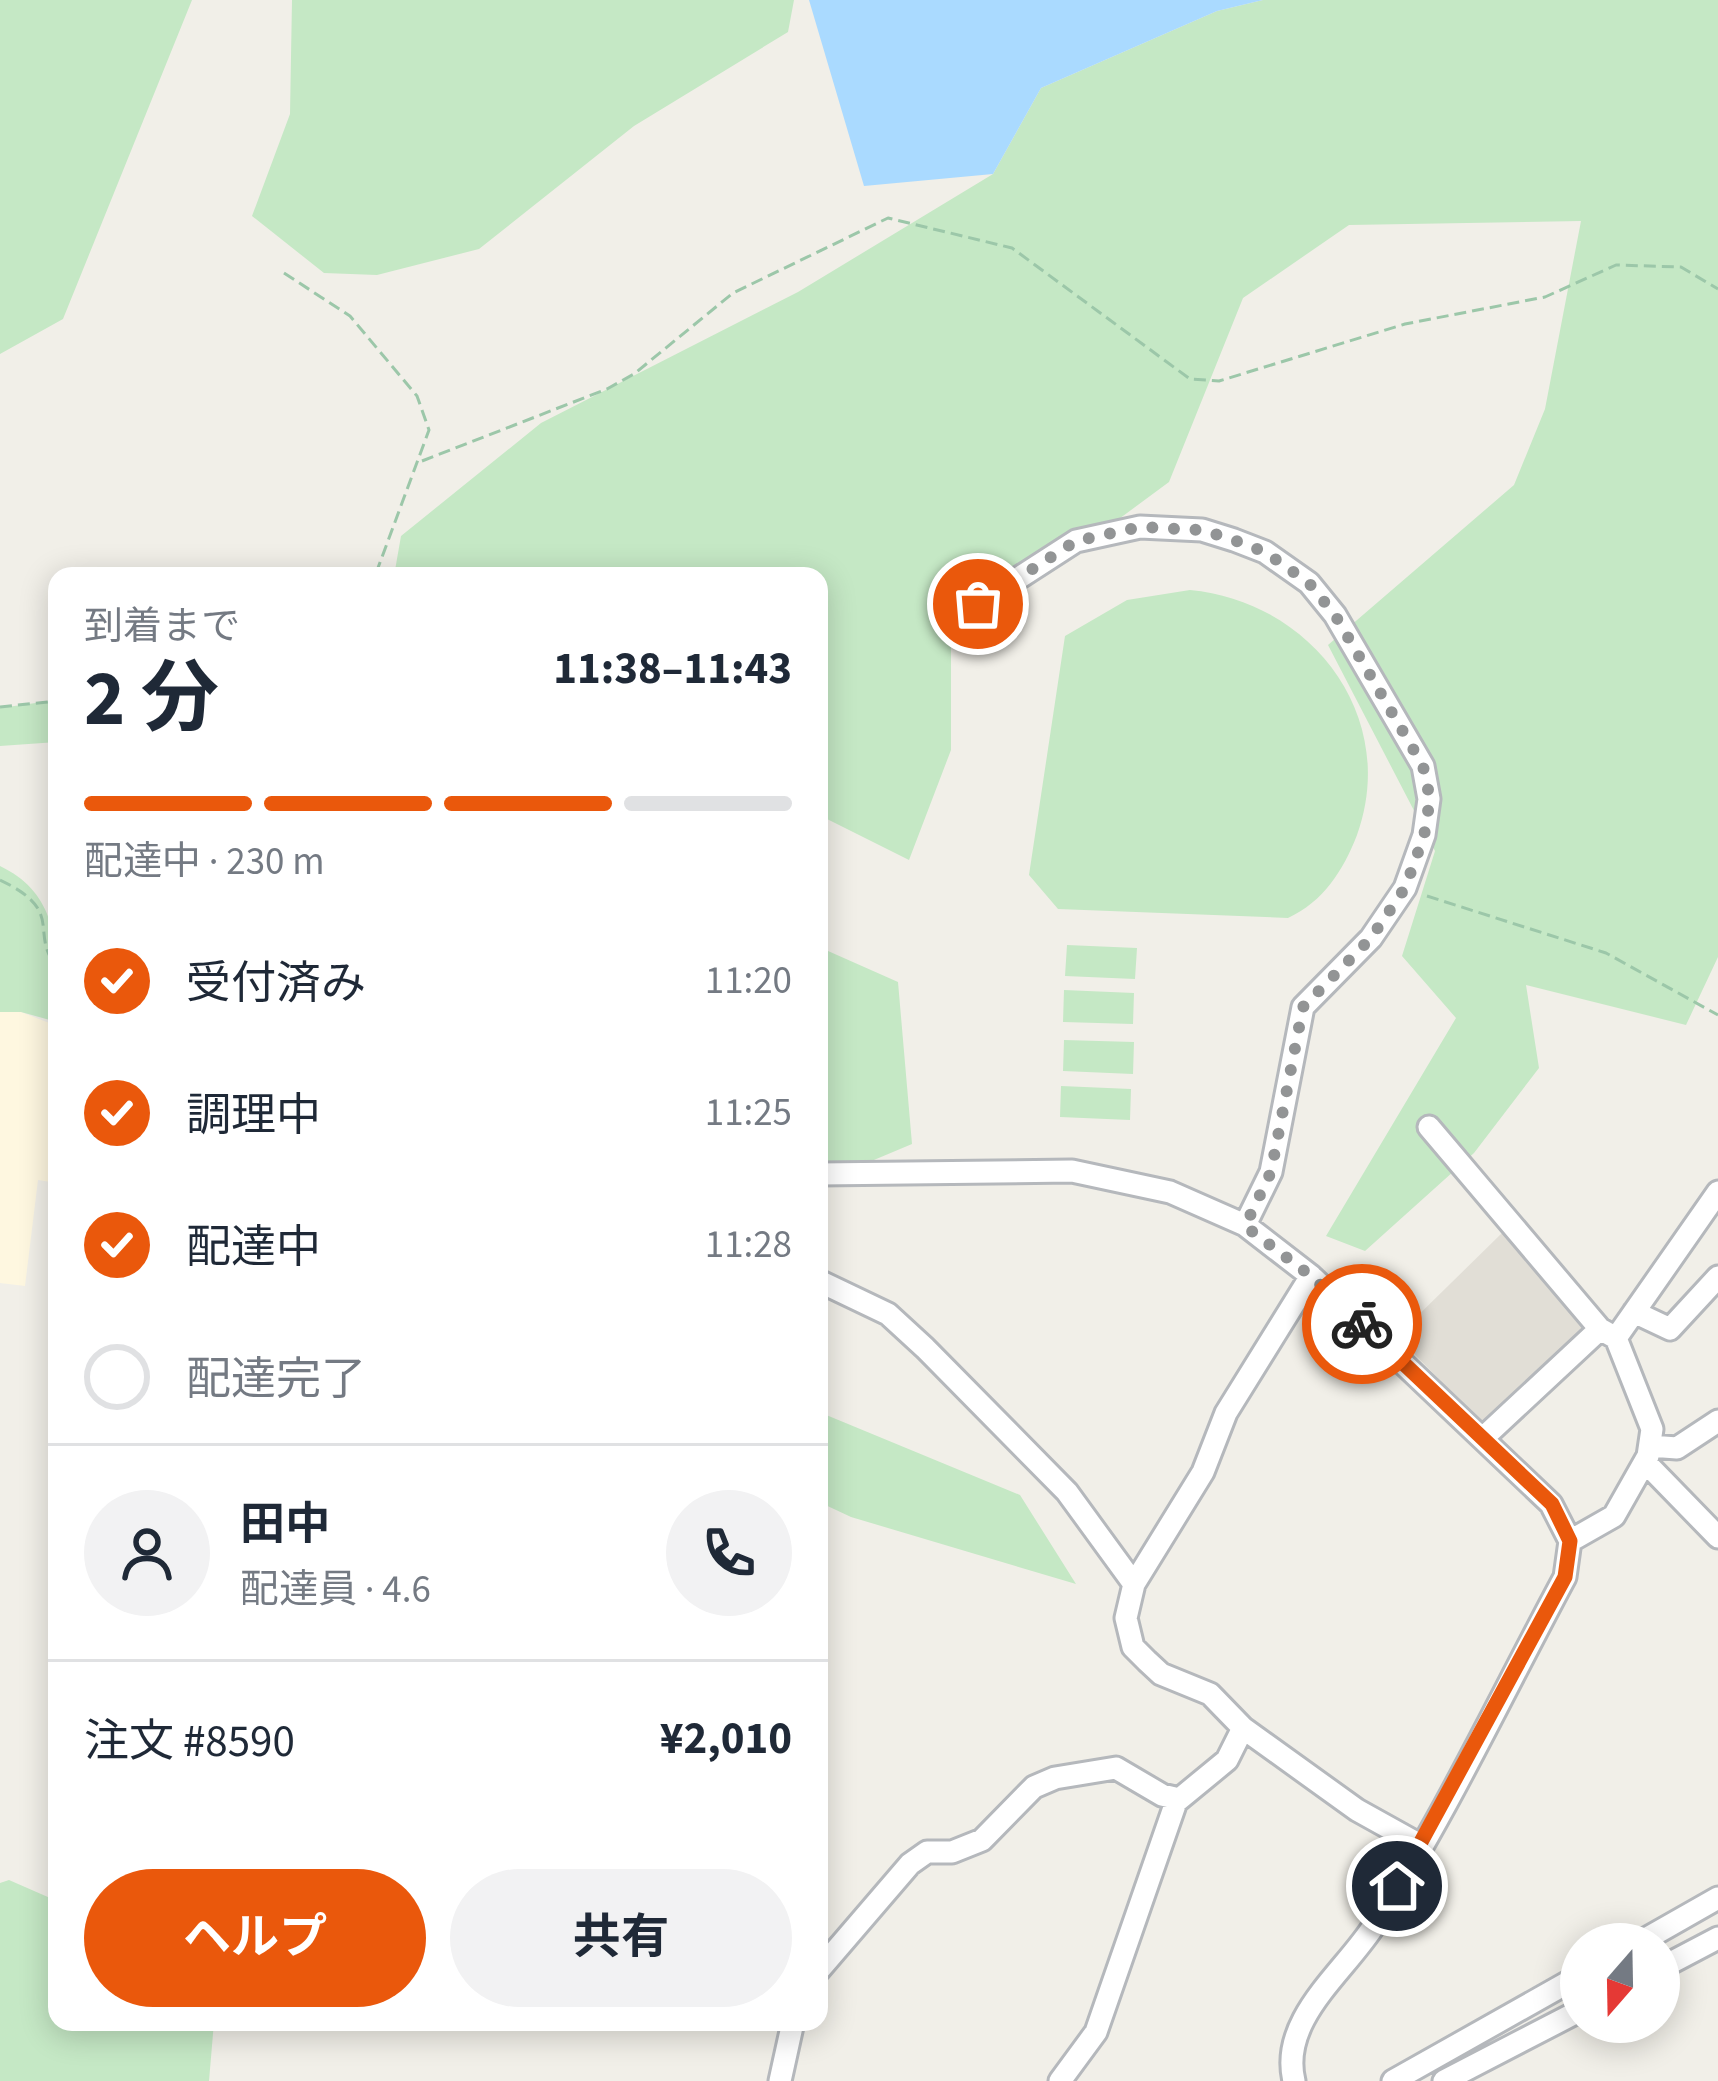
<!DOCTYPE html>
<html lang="ja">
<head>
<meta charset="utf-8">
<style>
	:root { --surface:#fff; --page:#f2f2f3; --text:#1f2937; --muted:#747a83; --line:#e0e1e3; --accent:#ea580c }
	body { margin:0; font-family:"Source Sans 3","Noto Sans JP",sans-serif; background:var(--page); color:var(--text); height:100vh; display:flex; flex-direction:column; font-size:45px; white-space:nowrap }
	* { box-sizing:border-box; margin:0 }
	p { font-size:39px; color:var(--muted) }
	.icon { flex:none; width:66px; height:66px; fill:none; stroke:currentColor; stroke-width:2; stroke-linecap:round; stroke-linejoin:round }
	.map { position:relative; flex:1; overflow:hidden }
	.side { position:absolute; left:48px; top:567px; width:780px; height:1464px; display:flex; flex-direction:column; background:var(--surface); border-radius:24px; box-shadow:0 6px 30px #0003 }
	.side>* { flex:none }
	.needle { width:78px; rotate:200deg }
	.controls { position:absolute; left:1560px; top:1923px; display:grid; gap:24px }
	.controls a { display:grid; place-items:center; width:120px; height:120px; border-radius:50%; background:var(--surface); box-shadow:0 6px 30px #0003; font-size:60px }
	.pin { position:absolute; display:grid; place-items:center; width:102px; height:102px; color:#fff; margin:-51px; border:6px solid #fff; border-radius:50%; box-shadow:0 3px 12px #0007 }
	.courier { position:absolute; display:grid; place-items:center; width:120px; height:120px; margin:-60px; border:9px solid #ea580c; border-radius:50%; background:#fff; color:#222; box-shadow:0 3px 15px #0007 }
	.head em { font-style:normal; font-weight:700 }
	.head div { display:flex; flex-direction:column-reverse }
	.head { display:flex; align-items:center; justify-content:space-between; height:204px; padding:0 36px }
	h1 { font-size:78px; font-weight:700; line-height:90px }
	.bar { display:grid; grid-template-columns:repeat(4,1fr); gap:18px 12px; align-content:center; height:144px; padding:0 36px }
	.bar i { height:15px; border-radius:9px; background:var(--line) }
	.bar .active { background:var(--accent) }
	.bar p { grid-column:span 4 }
	.line { display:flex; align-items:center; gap:30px; padding:0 36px; border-top:3px solid var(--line) }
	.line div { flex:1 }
	.round { display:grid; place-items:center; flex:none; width:126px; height:126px; border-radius:63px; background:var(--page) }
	ol { padding:0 36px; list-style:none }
	li { display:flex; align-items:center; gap:36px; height:132px }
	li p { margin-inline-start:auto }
	li .icon { padding:12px; border-radius:50%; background:var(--accent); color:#fff; stroke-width:4 }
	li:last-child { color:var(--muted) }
	li i { width:66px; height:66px; border:6px solid var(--line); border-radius:50% }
	.button { display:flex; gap:24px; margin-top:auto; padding:24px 36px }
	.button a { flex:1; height:138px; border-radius:72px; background:var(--accent); color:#fff; font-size:48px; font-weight:700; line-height:138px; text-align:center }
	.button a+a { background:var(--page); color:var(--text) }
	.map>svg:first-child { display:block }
	.commercial { fill:#fef7e0 }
	.education { fill:#e1ded6 }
	.green { fill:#c5e8c5 }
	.water { fill:#aadaff }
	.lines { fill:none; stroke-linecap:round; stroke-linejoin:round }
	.minor-casing { stroke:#b5b8bc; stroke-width:27 }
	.path { stroke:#9cc7a9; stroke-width:3; stroke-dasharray:12 6; stroke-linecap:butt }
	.minor { stroke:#fff; stroke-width:21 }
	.done { stroke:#929495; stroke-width:12; stroke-dasharray:0 21.6 }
	.route { stroke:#ea580c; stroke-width:15 }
</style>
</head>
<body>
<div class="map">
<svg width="1718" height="2081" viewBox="0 0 1718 2081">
	<rect width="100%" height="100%" fill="#f1efe8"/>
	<!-- commercial -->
	<path class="commercial" d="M 0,1012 L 21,1012 L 57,1026 L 57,1183 L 38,1180 L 25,1286 L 0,1283 Z"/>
	<!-- education -->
	<path class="education" d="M 1502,1233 L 1595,1328 L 1489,1431 L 1397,1336 Z"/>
	<!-- green -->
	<path class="green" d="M 0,0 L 192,0 L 63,319 L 0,354 Z
		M 292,0 L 794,0 L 788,32 L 634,126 L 479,249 L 377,275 L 324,273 L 252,216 L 290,114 Z
		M 1263,0 L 1718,0 L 1718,957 L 1686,1025 L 1526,985 L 1539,1068 L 1474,1153 L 1365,1251 L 1326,1236 L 1456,1018 L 1402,956 L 1435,851 L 1328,645 L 1514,485 L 1545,409 L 1581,221 L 1349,225 L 1243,298 L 1169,482 L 951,643 L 951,750 L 909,860 L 819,815 L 819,576 L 394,576 L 401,536 L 541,423 L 798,292 L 993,174 L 1041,88 L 1217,11 Z
		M 1190,590 C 1310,601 1400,715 1357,835 C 1343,871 1323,902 1288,918 L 1058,909 L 1029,875 L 1065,636 L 1127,600 Z
		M 57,700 L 57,742 L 0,746 L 0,708 Z
		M 0,866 C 65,897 57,960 57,1022 L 21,1012 L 0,1012 Z
		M 1067,945 L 1137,948 L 1135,979 L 1065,976 Z
		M 819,947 L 898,982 L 912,1144 L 862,1165 L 819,1166 Z
		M 1064,990 L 1134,993 L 1133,1024 L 1063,1022 Z
		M 1064,1040 L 1134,1042 L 1133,1074 L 1063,1071 Z
		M 1061,1086 L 1131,1089 L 1130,1120 L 1060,1117 Z
		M 819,1412 L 1020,1495 L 1076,1584 L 851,1517 L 819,1502 Z
		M 9,1880 L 57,1901 L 57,2022 L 214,2022 L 209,2081 L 0,2081 L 0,1883 Z"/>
	<!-- water -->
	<path class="water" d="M 809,0 L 1263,0 L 1217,11 L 1041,88 L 993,174 L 864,186 Z"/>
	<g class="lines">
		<!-- minor casing -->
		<g class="minor-casing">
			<path id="minor" d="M 952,621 L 1076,541 L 1140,527 L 1202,530 L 1234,540 L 1265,552 L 1309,583 L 1335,615 L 1423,766 L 1429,799 L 1424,835 L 1405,888 L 1371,938 L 1303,1007 L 1271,1172 L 1245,1225
				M 1429,1127 L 1600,1329 L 1616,1338 L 1652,1429 L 1648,1456 L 1614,1516 L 1570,1541
				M 819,1174 L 1072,1171 L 1170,1192 L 1245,1225 L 1311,1276 L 1551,1504 L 1570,1541 L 1565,1577 C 1503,1692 1446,1814 1375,1924 C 1345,1972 1279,2019 1294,2081
				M 819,1281 L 888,1314 L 925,1348 L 1067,1492 L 1134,1584
				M 1634,1312 L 1670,1329 L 1718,1277
				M 1616,1338 L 1718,1192
				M 1483,1438 L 1600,1329
				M 1650,1446 L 1677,1448 L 1718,1421
				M 1645,1462 L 1718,1537
				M 1243,1728 L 1357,1810 L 1420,1845
				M 1637,1944 L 1718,1898
				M 1659,1969 L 1718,1938
				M 819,1970 L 910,1864 L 927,1852 L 952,1852 L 982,1840 L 1034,1787 L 1055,1778 L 1116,1768 L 1162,1795 L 1179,1799
				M 780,2081 L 793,2022
				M 1060,2081 L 1096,2032 L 1176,1802 L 1227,1760 L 1243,1728 L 1210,1694 L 1161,1674 L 1147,1661 L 1133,1647 L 1126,1618 L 1134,1584 L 1203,1472 L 1226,1413 L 1311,1276
				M 1393,2081 L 1581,1975
				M 1444,2081 L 1581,2010"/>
		</g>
		<!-- path -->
		<path class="path" d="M 284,273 L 350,316 L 417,396 L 429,430 L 375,576
			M 422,461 L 607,389 L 634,374 L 733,293 L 888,218 L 1012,248 L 1190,379 L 1219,381 L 1405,324 L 1545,297 L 1616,265 L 1681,267 L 1718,289
			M 0,707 L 57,701
			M 0,880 C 67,912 28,932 57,967
			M 1427,896 L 1606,953 L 1718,1015"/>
		<!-- minor -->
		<use href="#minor" class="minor"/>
	</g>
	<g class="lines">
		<!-- done -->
		<path class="done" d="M 978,604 L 1076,541 L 1140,527 L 1202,530 L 1234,540 L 1265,552 L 1309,583 L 1335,615 L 1423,766 L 1430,799 L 1424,836 L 1405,888 L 1371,938 L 1303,1007 L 1271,1172 L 1245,1226 L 1311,1276 L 1362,1324"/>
		<!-- route -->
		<path class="route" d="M 1362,1324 L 1552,1504 L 1570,1541 L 1565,1577 L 1397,1886"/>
	</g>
</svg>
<div class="controls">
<a><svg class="needle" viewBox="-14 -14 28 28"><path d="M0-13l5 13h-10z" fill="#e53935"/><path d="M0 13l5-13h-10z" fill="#747a83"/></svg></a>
</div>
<div class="pin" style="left:978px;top:604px;background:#ea580c"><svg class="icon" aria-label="bag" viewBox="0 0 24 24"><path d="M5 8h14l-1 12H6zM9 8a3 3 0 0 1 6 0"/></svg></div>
<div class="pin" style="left:1397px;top:1886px;background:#1f2937"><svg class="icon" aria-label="home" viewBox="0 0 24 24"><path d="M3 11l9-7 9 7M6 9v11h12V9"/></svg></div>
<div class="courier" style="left:1362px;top:1324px"><svg class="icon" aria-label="bike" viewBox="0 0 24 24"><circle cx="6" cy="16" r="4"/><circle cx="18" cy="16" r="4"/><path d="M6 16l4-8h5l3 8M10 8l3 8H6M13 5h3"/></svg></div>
<section class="side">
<div class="head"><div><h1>2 分</h1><p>到着まで</p></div><em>11:38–11:43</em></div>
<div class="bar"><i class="active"></i><i class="active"></i><i class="active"></i><i></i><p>配達中 · 230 m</p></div>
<ol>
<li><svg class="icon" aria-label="check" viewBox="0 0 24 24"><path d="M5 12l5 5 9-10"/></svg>受付済み<p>11:20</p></li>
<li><svg class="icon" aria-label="check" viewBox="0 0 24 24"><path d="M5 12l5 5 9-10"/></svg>調理中<p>11:25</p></li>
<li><svg class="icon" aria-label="check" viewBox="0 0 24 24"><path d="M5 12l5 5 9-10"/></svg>配達中<p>11:28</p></li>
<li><i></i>配達完了</li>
</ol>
<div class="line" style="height:216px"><a class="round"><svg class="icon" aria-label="person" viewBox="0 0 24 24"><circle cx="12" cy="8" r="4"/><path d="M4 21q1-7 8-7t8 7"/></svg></a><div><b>田中</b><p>配達員 · 4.6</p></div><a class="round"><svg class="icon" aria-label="phone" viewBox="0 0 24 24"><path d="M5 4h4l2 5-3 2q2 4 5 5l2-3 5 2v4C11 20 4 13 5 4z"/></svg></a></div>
<div class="line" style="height:156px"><div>注文 #8590</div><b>¥2,010</b></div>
<div class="button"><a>ヘルプ</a><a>共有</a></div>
</section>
</div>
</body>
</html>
